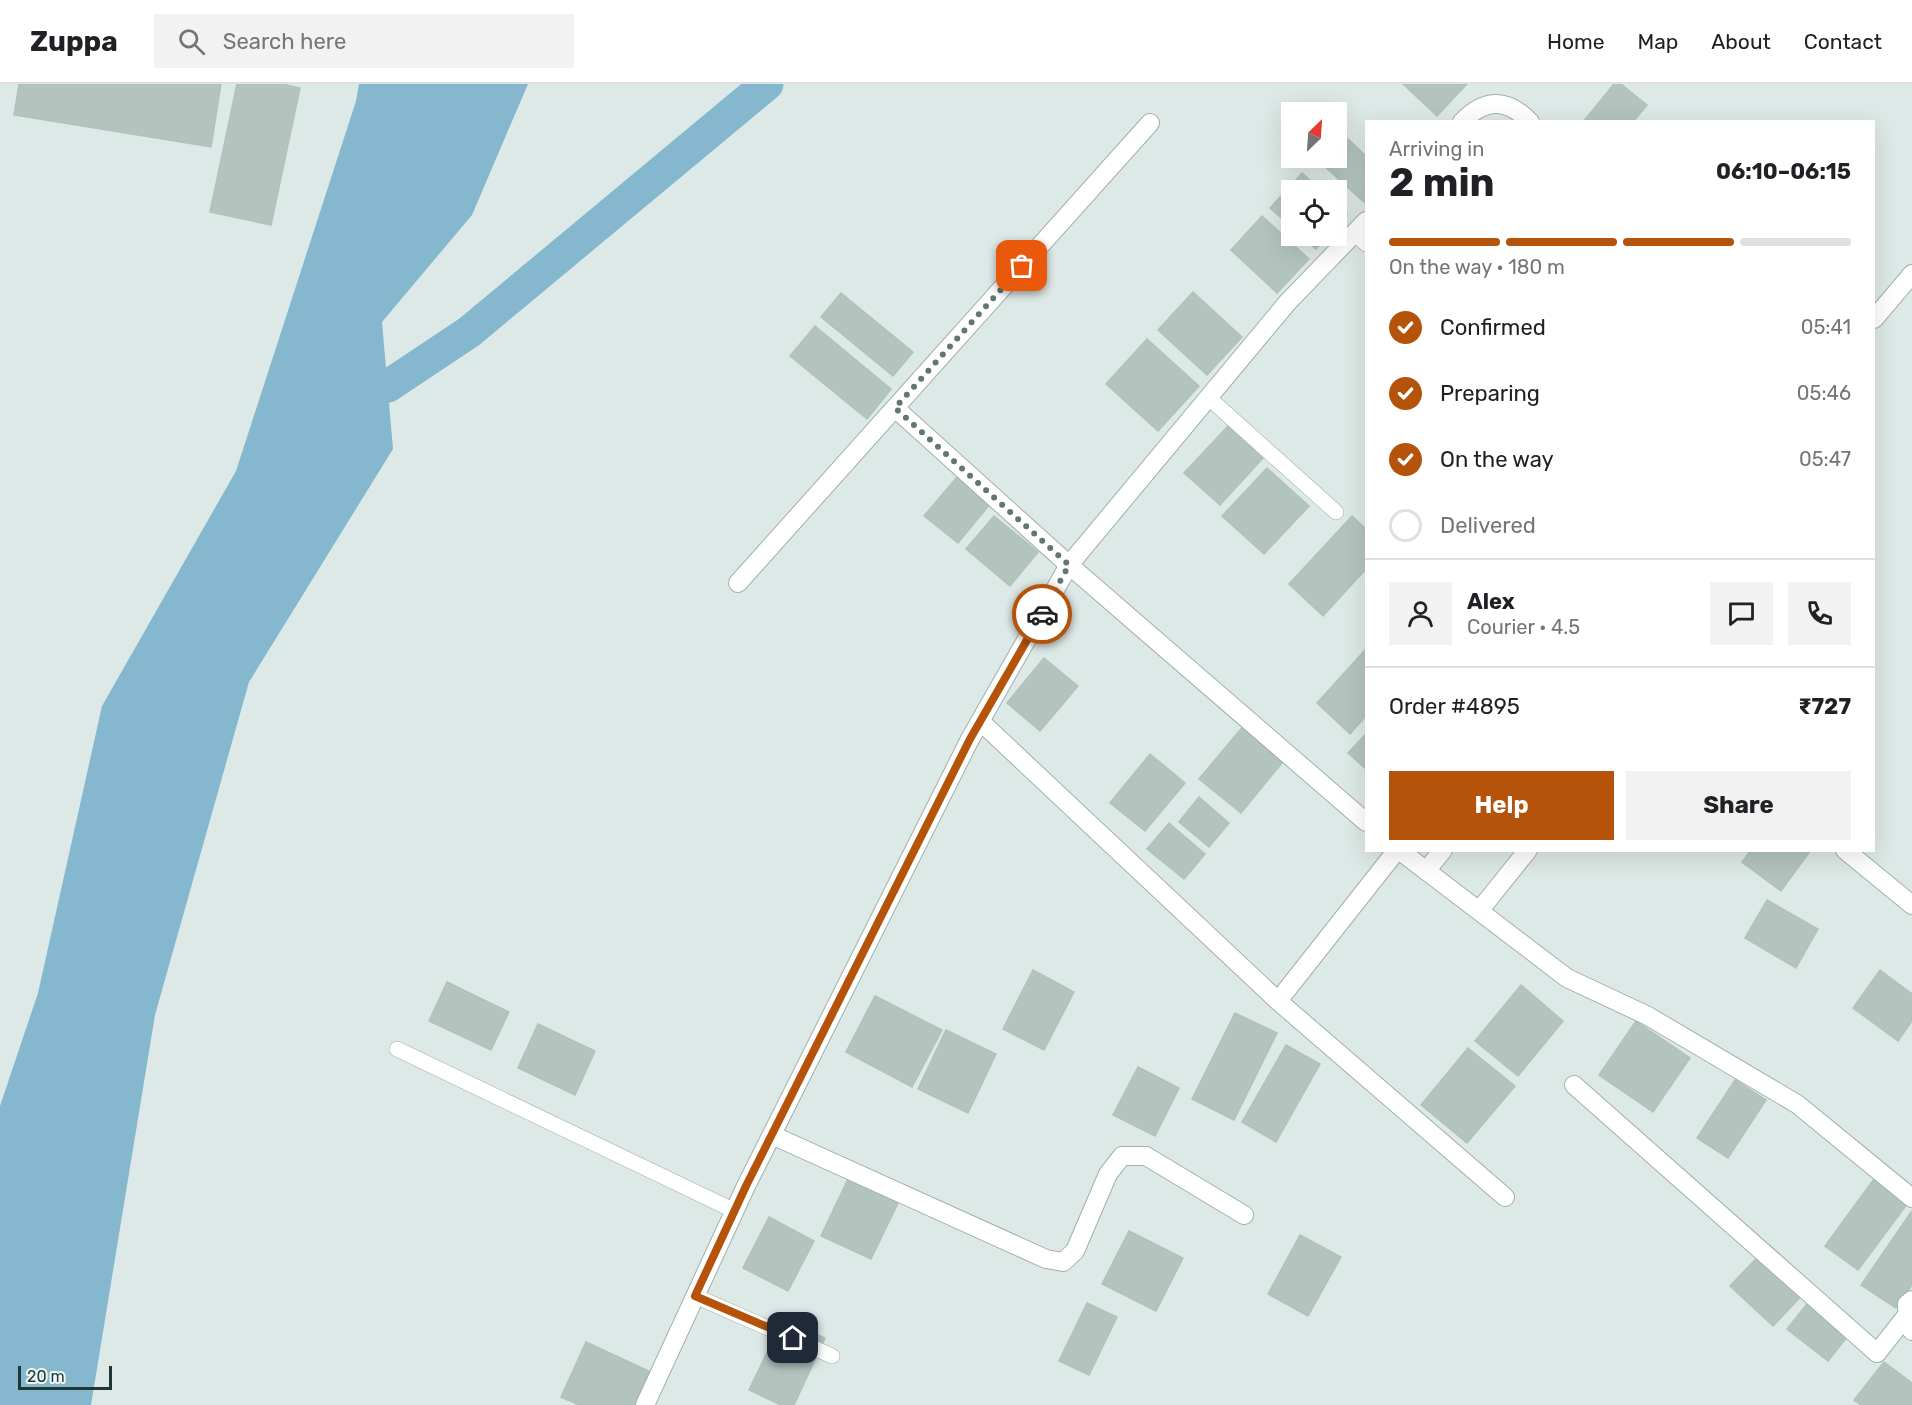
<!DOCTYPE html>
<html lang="en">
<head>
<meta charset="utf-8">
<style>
	:root { --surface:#fff; --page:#f2f2f2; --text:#202124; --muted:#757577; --line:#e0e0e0; --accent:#b45309 }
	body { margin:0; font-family:Rubik,sans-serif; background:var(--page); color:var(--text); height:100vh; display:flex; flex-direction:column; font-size:22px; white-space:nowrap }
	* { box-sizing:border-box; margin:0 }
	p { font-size:20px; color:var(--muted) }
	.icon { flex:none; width:33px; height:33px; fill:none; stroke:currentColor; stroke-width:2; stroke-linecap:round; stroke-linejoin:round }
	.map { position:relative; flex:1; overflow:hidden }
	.details { position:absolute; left:1365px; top:36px; width:510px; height:732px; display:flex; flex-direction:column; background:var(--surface); border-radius:0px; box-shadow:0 6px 24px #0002 }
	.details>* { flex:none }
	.needle { width:39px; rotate:25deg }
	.fabs { position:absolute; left:1281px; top:18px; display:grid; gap:12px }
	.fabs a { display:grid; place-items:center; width:66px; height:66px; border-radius:0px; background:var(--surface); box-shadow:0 6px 24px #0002; font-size:30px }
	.scale { position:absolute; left:18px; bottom:15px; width:94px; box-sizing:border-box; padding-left:6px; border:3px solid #1f3835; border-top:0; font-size:16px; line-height:21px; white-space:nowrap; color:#1f3835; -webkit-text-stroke:4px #edf6f3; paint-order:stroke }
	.pin { position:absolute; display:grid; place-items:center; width:51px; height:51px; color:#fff; margin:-26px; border-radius:12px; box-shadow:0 3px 9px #0006 }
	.courier { position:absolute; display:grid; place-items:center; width:60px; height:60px; margin:-30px; border:4px solid #b45309; border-radius:50%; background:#fff; color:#222; box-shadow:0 2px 8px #0007 }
	.summary em { font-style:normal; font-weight:700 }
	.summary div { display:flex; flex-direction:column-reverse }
	.summary { display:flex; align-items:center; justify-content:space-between; height:102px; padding:0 24px }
	h1 { font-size:39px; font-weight:700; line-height:45px }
	.bar { display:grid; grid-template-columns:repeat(4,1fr); gap:9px 6px; align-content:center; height:72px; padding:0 24px }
	.bar i { height:8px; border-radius:4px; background:var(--line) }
	.bar .active { background:var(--accent) }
	.bar p { grid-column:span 4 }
	.line { display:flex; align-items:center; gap:15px; padding:0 24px; border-top:2px solid var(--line) }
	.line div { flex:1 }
	.round { display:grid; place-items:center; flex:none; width:63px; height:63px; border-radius:0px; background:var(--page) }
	ol { padding:0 24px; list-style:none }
	li { display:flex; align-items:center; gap:18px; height:66px }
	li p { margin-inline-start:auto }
	li .icon { padding:6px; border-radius:50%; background:var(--accent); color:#fff; stroke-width:4 }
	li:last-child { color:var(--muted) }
	li i { width:33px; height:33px; border:3px solid var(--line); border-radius:50% }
	.cta { display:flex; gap:12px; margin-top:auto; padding:12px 24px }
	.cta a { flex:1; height:69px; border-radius:0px; background:var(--accent); color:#fff; font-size:24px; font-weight:700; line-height:69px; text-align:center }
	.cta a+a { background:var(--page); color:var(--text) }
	header { display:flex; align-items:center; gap:36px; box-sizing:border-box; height:84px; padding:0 30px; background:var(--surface); border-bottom:2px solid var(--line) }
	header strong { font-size:28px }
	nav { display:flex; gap:33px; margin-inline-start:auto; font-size:21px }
	.search { width:420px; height:54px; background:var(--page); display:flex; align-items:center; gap:15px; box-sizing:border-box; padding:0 21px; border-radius:0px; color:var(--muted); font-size:22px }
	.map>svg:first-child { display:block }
	.water { fill:#85b8ce }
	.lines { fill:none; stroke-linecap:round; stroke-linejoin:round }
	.canal { stroke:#85b8ce; stroke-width:33 }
	.building { fill:#b3c4bf; stroke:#b0c2bd; stroke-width:1.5 }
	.service-casing { stroke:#a0b0ad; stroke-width:16 }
	.minor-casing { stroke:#a0b0ad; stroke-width:20 }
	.service { stroke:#fff; stroke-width:15 }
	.minor { stroke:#fff; stroke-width:18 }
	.done { stroke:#627673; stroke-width:6; stroke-dasharray:0 10.8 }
	.route { stroke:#b45309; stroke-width:8 }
</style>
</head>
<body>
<header>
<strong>Zuppa</strong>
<div class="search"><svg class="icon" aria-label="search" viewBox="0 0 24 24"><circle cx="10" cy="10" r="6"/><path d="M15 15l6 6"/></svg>Search here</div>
<nav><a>Home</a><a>Map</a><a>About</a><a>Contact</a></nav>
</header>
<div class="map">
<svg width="1912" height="1321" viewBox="0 0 1912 1321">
	<rect width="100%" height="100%" fill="#dde9e6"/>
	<!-- water -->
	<path class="water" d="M 359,0 L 528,0 L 472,131 L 382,238 L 393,365 L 249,598 L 155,931 L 91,1321 L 0,1321 L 0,1022 L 38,909 L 102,622 L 236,387 L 356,17 Z"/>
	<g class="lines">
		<!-- canal -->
		<path class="canal" d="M 344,311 L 388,302 L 469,248 L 767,0"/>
	</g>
	<!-- building -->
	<path class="building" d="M 19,0 L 221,0 L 211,63 L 14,31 Z
		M 237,0 L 282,0 L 300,4 L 271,141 L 210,128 Z
		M 1403,0 L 1467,0 L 1437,32 Z
		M 1614,0 L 1621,0 L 1647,21 L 1633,38 L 1583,38 Z
		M 1348,55 L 1366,72 L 1366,115 L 1364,118 L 1323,81 L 1330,74 L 1336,74 L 1336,67 Z
		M 1302,89 L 1321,106 L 1292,106 L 1292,143 L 1270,124 Z
		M 1336,121 L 1347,130 L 1336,142 Z
		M 1262,132 L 1309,175 L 1277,209 L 1231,166 Z
		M 1301,152 L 1328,152 L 1316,165 Z
		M 1193,208 L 1242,253 L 1207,291 L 1158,246 Z
		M 841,209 L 913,268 L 893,292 L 821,233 Z
		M 815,242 L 891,305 L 867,335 L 790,272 Z
		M 1147,255 L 1199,302 L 1158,347 L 1106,300 Z
		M 1228,342 L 1263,374 L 1220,421 L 1184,389 Z
		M 1267,384 L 1309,422 L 1264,470 L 1222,432 Z
		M 957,393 L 990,420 L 958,459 L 924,432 Z
		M 994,432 L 1038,468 L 1010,502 L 966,465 Z
		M 1352,432 L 1366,445 L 1366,485 L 1323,532 L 1289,500 Z
		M 1366,565 L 1366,632 L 1350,650 L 1317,619 Z
		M 1044,574 L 1078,602 L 1040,647 L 1007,619 Z
		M 1245,640 L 1286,674 L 1241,729 L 1199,695 Z
		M 1366,650 L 1366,685 L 1348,669 Z
		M 1150,670 L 1185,699 L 1145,747 L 1110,719 Z
		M 1199,713 L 1229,739 L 1209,763 L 1179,738 Z
		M 1169,739 L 1205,770 L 1184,795 L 1147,765 Z
		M 1751,766 L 1811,766 L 1781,807 L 1742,778 Z
		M 1767,816 L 1818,845 L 1796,884 L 1745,854 Z
		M 1033,886 L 1074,908 L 1044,966 L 1003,945 Z
		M 1880,886 L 1912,910 L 1912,937 L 1898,957 L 1853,924 Z
		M 447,898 L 509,928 L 491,966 L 429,937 Z
		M 1521,901 L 1563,937 L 1518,992 L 1475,957 Z
		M 875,912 L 942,946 L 912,1003 L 846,968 Z
		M 1235,929 L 1277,949 L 1234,1036 L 1192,1015 Z
		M 1636,937 L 1690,974 L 1653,1028 L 1599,991 Z
		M 538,940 L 595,967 L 575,1011 L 518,984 Z
		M 946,946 L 996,970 L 968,1029 L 918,1005 Z
		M 1286,961 L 1320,980 L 1276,1058 L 1242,1038 Z
		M 1468,964 L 1515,1002 L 1467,1059 L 1421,1021 Z
		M 1138,983 L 1179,1004 L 1155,1052 L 1113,1031 Z
		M 1735,996 L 1766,1016 L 1728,1074 L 1697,1054 Z
		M 849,1093 L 899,1117 L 871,1175 L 821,1152 Z
		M 1874,1095 L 1908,1119 L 1858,1186 L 1825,1162 Z
		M 1911,1128 L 1912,1201 L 1896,1224 L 1861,1201 Z
		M 769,1133 L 814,1157 L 788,1207 L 743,1184 Z
		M 1129,1147 L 1183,1174 L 1156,1227 L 1102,1200 Z
		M 1300,1151 L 1341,1173 L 1308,1232 L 1268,1210 Z
		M 1769,1161 L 1812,1201 L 1773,1242 L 1730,1202 Z
		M 1814,1211 L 1856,1242 L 1828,1277 L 1787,1245 Z
		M 1087,1219 L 1117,1233 L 1089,1291 L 1059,1277 Z
		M 783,1235 L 825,1254 L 794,1321 L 781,1321 L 749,1306 Z
		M 586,1258 L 649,1287 L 634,1321 L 579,1321 L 561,1313 Z
		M 1884,1278 L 1912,1299 L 1912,1321 L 1861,1321 L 1854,1316 Z"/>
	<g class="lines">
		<!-- service casing -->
		<g class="service-casing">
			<path id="service" d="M 1354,149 L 1366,160
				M 1209,314 L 1336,428
				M 397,965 L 735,1127
				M 695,1212 L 832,1272"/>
		</g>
		<!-- minor casing -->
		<g class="minor-casing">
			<path id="minor" d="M 1462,38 C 1485,14 1507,14 1530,38
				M 1874,235 L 1912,190
				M 895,324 L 1069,481 L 1366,738
				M 738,499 L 1150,39
				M 980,637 L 1278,917 L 1505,1113
				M 1399,766 L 1567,894 L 1648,932 L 1797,1020 L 1912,1114
				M 1845,766 L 1912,821
				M 1426,787 L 1443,766
				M 1479,827 L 1528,766
				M 1278,917 L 1397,766
				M 1574,1001 L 1877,1269 L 1907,1231
				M 772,1051 L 1046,1175 L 1063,1178 L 1075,1167 L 1108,1090 L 1122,1072 L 1146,1072 L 1244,1131
				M 1912,1216 L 1907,1220 L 1908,1241 L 1912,1247
				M 645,1321 L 746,1102 L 970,655 L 1069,481 L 1287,219 L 1366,137"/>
		</g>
		<!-- service -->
		<use href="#service" class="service"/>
		<!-- minor -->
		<use href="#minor" class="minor"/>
	</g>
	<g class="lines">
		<!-- done -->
		<path class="done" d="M 1022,182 L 895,324 L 1069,481 L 1042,530"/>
		<!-- route -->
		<path class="route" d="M 793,1254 L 695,1212 L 746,1102 L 970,655 L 1042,530"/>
	</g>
</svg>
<div class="fabs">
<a><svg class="needle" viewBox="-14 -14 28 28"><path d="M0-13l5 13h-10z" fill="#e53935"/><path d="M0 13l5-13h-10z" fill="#757577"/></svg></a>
<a><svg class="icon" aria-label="locate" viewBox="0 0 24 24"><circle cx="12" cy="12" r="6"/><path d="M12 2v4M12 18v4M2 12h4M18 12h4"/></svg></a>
</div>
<div class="scale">20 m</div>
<div class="pin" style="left:1022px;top:182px;background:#ea580c"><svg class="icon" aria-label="bag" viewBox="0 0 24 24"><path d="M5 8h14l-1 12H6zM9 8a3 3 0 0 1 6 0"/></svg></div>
<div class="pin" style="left:793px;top:1254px;background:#1f2937"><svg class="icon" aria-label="home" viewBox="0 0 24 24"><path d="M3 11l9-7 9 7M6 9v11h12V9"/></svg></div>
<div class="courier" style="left:1042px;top:530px"><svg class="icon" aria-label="car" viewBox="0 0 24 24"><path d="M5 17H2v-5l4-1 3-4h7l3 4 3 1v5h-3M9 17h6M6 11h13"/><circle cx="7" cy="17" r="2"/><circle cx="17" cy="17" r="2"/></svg></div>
<section class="details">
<div class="summary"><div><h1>2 min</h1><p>Arriving in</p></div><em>06:10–06:15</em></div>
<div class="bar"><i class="active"></i><i class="active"></i><i class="active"></i><i></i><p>On the way · 180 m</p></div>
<ol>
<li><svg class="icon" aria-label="check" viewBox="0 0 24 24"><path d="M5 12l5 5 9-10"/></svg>Confirmed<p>05:41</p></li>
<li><svg class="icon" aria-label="check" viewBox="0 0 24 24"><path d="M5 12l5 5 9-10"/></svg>Preparing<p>05:46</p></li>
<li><svg class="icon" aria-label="check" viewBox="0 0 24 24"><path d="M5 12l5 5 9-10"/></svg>On the way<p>05:47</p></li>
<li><i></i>Delivered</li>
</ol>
<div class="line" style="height:108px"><a class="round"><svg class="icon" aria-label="person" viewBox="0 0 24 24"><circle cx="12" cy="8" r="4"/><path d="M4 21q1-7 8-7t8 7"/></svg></a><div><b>Alex</b><p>Courier · 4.5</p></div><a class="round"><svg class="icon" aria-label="chat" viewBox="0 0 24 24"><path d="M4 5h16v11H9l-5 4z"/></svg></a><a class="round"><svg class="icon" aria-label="phone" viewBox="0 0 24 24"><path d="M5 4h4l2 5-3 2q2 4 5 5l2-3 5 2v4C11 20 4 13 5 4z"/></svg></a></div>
<div class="line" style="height:78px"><div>Order #4895</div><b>₹727</b></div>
<div class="cta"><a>Help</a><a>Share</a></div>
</section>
</div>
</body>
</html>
